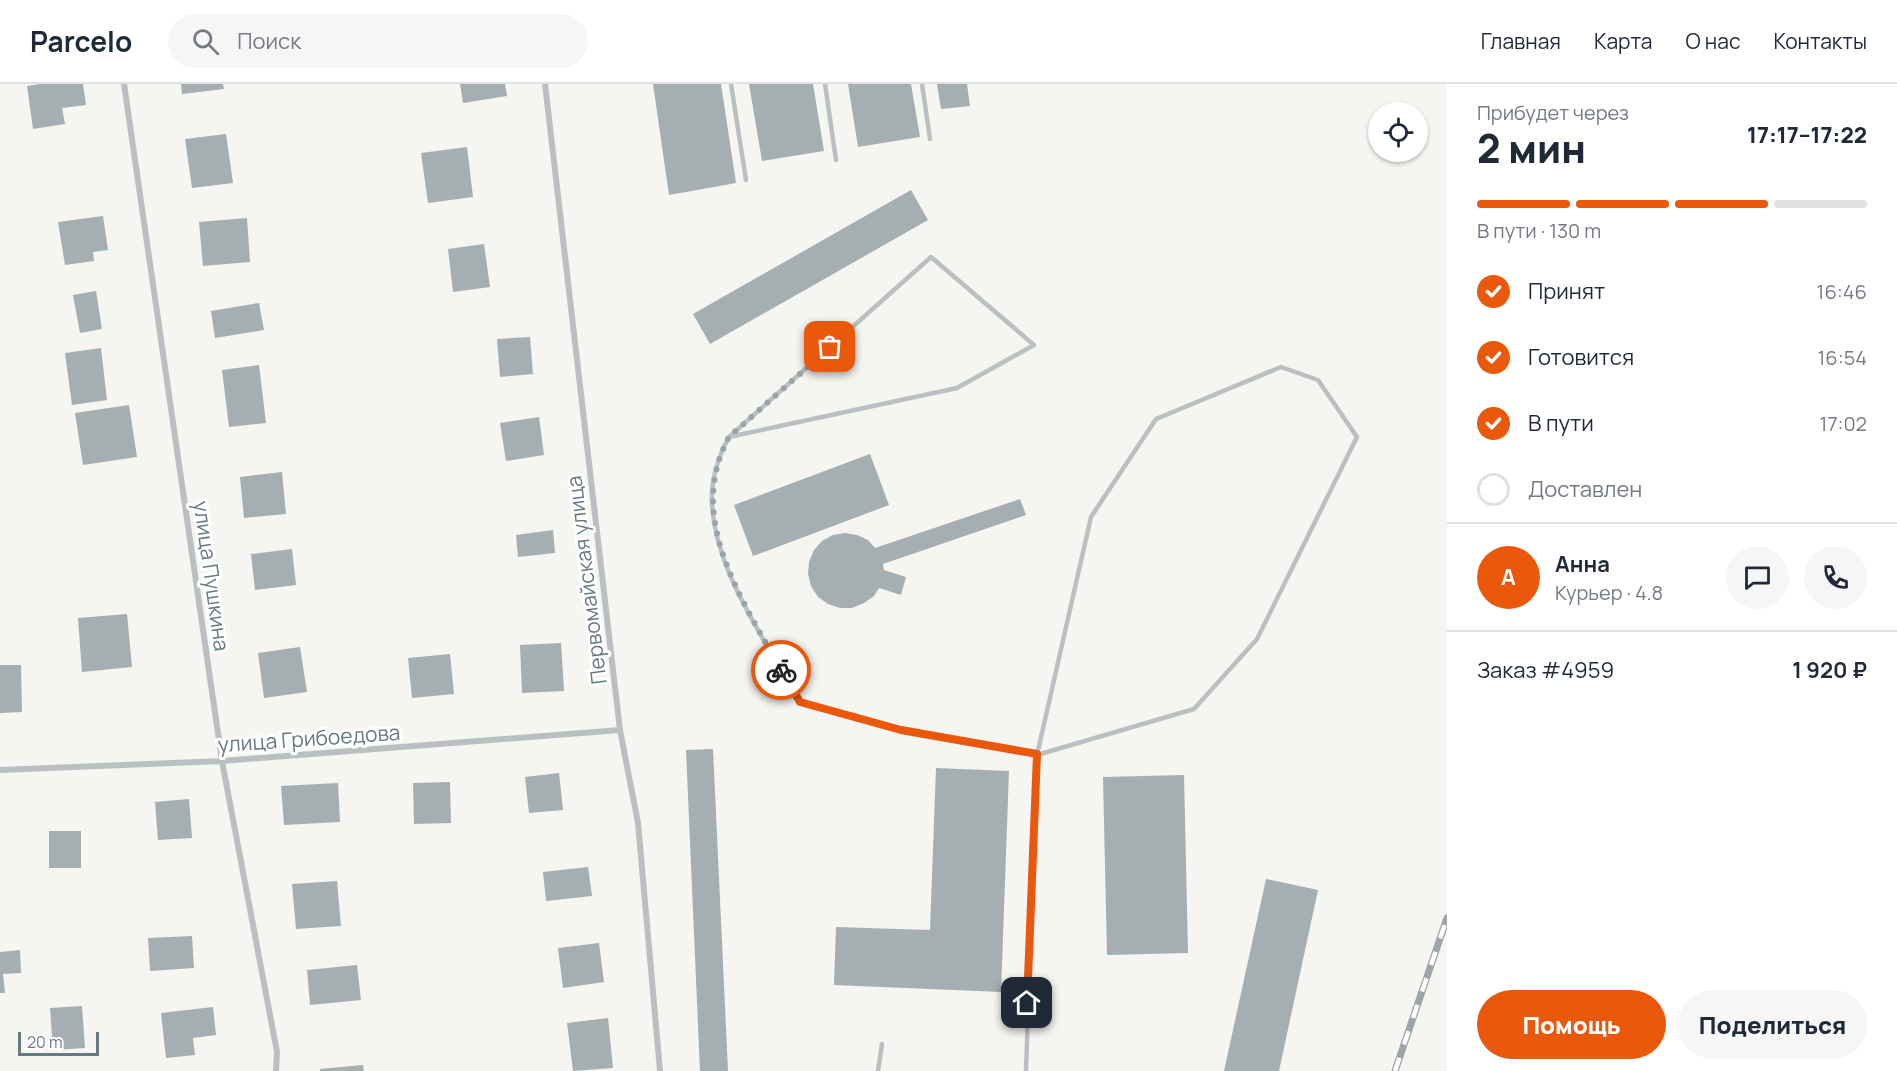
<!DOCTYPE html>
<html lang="ru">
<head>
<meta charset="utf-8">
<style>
	:root { --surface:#fff; --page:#f6f6f7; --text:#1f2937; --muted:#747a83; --line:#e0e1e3; --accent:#ea580c }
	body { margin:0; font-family:Manrope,sans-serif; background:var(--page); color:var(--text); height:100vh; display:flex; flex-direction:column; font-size:22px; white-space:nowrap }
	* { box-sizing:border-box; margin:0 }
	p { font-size:20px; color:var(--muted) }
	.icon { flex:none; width:33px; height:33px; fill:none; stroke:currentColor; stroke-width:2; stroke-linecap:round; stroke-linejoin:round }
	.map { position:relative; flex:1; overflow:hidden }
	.panel { display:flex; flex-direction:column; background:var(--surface); width:450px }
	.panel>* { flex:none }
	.buttons { position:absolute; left:1368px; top:18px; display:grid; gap:12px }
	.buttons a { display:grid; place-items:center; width:60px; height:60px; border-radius:50%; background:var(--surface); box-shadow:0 2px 4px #0004; font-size:30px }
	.scale { position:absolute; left:18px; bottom:15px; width:81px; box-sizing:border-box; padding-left:6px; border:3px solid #677981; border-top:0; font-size:16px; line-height:21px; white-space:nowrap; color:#677981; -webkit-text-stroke:4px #fff; paint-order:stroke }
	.pin { position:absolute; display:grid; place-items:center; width:51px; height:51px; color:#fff; margin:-26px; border-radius:12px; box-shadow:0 3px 9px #0006 }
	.courier { position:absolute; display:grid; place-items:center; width:60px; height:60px; margin:-30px; border:4px solid #ea580c; border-radius:50%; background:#fff; color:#222; box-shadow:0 2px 8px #0007 }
	.summary em { font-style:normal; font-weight:800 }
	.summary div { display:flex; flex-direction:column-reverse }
	.summary { display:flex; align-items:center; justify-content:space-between; height:102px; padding:0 30px }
	h1 { font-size:39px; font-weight:800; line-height:45px }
	.bar { display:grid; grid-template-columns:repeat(4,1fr); gap:9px 6px; align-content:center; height:72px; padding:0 30px }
	.bar i { height:8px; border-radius:4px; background:var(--line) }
	.bar .current { background:var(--accent) }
	.bar p { grid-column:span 4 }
	.line { display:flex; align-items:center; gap:15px; padding:0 30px; border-top:2px solid var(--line) }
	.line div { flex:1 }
	.round { display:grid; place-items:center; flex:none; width:63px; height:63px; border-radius:32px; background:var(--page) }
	ol { padding:0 30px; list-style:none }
	li { display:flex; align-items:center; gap:18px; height:66px }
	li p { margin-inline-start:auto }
	li .icon { padding:6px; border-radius:50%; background:var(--accent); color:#fff; stroke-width:4 }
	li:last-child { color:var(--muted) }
	li i { width:33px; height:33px; border:3px solid var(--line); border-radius:50% }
	.cta { display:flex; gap:12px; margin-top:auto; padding:12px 30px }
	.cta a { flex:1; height:69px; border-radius:36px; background:var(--accent); color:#fff; font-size:24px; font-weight:800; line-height:69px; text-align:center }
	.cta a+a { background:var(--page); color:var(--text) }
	header { display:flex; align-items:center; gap:36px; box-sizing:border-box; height:84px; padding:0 30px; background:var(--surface); border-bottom:2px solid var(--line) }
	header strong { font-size:28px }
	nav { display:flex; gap:33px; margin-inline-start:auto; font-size:21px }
	.search { width:420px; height:54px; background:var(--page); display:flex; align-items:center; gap:15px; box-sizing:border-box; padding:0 21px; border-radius:33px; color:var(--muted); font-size:22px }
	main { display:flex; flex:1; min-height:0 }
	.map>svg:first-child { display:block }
	.building { fill:#a5aeb1 }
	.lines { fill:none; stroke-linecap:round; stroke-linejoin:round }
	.lane { stroke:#bac0c2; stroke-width:4.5 }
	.street { stroke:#bac0c2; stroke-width:6 }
	.rail-casing { stroke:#9da5a8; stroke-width:7 }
	.rail { stroke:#fff; stroke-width:4.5; stroke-dasharray:14; stroke-linecap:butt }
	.done { stroke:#99a4a9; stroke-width:6; stroke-dasharray:0 10.8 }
	.route { stroke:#ea580c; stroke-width:8 }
	.labels { text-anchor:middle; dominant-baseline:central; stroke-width:6; stroke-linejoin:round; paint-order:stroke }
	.street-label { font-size:21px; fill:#677981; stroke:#fff }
</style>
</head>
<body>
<header>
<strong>Parcelo</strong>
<div class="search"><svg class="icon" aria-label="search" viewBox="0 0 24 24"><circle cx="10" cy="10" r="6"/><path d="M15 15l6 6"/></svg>Поиск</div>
<nav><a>Главная</a><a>Карта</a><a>О нас</a><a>Контакты</a></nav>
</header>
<main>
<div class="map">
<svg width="1447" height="987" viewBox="0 0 1447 987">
	<rect width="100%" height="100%" fill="#f5f5f2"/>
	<!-- building -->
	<path class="building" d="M 40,0 L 83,0 L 86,21 L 62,24 L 65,40 L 33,45 L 27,2 Z
		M 181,0 L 223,0 L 224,5 L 182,10 Z
		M 460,0 L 505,0 L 507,12 L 463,19 Z
		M 653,0 L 721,0 L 736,99 L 669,111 Z
		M 749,0 L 813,0 L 824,67 L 762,77 Z
		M 848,0 L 911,0 L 920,53 L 858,63 Z
		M 937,0 L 967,0 L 970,22 L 941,25 Z
		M 226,50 L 233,99 L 192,104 L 185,55 Z
		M 467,63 L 473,113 L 428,119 L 421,69 Z
		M 911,106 L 928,136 L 710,260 L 693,230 Z
		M 103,132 L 108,166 L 93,168 L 94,177 L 65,181 L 58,138 Z
		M 247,134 L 250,178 L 203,182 L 199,138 Z
		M 484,160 L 490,203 L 453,208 L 448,165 Z
		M 96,207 L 102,245 L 80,249 L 73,211 Z
		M 259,219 L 264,246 L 215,254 L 211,227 Z
		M 530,253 L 533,290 L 500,293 L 497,255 Z
		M 101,264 L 107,316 L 72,321 L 65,269 Z
		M 259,281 L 266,339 L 229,343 L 222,286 Z
		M 129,321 L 137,373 L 83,381 L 75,329 Z
		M 539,333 L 544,371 L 506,377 L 500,339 Z
		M 870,370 L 889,421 L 753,472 L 734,421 Z
		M 282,388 L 286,430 L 244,434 L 240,393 Z
		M 1020,415 L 1026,431 L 883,480 L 884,486 L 906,493 L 901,511 L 879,504 L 874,512 L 864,519 L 852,524 L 840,524 L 828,520 L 818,513 L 811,502 L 808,490 L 809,478 L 814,466 L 822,457 L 833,451 L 845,449 L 857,451 L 868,456 L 875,464 Z
		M 553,446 L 555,469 L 518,473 L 516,451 Z
		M 292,465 L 296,501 L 255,506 L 251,470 Z
		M 127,530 L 132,583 L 82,588 L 78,534 Z
		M 561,559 L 564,607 L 522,609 L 520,561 Z
		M 300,563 L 307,608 L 264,614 L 258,569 Z
		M 450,570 L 454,610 L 412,614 L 408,574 Z
		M 0,581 L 21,581 L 22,628 L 0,629 Z
		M 713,665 L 728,987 L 700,987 L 686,666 Z
		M 936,684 L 1009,687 L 1001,908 L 834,901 L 836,843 L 930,846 Z
		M 559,689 L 563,726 L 529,729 L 525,693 Z
		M 1184,691 L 1188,869 L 1107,871 L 1103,693 Z
		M 450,698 L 451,739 L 414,740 L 413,699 Z
		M 338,699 L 340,738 L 284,741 L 281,702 Z
		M 189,715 L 192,754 L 158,756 L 155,718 Z
		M 49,747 L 81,747 L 81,784 L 49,784 Z
		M 588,783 L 592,812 L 546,817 L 543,788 Z
		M 1266,795 L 1318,806 L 1279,987 L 1224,987 Z
		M 337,797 L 341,842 L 296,845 L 292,800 Z
		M 192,852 L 194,884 L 150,887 L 148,854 Z
		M 599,859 L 604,898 L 563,904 L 558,864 Z
		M 20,866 L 21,889 L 3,890 L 5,909 L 0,909 L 0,868 Z
		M 357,881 L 361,916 L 310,921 L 307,886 Z
		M 82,922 L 85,964 L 53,966 L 50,924 Z
		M 213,923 L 216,951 L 193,954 L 195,971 L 166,974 L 161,929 Z
		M 608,934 L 613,984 L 573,987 L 567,939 Z
		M 363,981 L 364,987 L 320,987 L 320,985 Z"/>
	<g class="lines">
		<!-- lane -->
		<path class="lane" d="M 731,0 L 746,96
			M 825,0 L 836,76
			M 922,0 L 930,55
			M 1281,283 L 1318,296 L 1357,353 L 1257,555 L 1194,625 L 1037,671 L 1091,433 L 1156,335 Z
			M 729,353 L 957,304 L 1034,261 L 931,173 L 729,353 C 718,373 711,396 712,419 C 715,488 767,559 800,618 L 901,646 L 1037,671 L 1026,987
			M 878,987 L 882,960"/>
		<!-- street -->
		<path class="street" d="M 124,0 L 222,677 L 277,968 L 276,987
			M 545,0 L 620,646 L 638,739 L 660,987
			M 0,686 L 222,677 L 620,646"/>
		<!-- rail casing -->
		<g class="rail-casing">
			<path id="rail" d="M 1395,987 L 1447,834"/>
		</g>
		<!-- rail -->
		<use href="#rail" class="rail"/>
	</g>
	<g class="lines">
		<!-- done -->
		<path class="done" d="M 781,586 C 742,515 685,434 729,353 L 830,263"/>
		<!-- route -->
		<path class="route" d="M 781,586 L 800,618 L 901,646 L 1037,670 L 1027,919"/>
	</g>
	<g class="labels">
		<!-- street labels -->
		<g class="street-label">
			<text transform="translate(212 492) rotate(82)">улица Пушкина</text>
			<text transform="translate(586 496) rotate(-97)">Первомайская улица</text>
			<text transform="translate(309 654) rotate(-4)">улица Грибоедова</text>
		</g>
	</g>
</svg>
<div class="buttons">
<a><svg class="icon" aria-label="locate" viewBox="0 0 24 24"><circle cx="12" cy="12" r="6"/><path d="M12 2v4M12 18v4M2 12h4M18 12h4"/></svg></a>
</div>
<div class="scale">20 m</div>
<div class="pin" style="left:830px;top:263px;background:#ea580c"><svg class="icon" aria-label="bag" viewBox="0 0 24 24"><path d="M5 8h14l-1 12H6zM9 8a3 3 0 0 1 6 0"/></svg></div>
<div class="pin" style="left:1027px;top:919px;background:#1f2937"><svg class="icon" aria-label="home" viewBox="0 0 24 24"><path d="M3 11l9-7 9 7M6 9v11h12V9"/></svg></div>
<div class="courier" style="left:781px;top:586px"><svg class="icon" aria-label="bike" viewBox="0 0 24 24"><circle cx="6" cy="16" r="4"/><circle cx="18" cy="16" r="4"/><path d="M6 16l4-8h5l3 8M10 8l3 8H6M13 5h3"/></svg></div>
</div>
<section class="panel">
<div class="summary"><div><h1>2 мин</h1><p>Прибудет через</p></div><em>17:17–17:22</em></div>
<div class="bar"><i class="current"></i><i class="current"></i><i class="current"></i><i></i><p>В пути · 130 m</p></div>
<ol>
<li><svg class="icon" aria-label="check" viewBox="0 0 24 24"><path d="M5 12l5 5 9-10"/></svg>Принят<p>16:46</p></li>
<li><svg class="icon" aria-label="check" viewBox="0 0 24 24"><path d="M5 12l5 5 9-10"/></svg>Готовится<p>16:54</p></li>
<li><svg class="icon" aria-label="check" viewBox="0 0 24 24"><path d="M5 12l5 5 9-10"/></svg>В пути<p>17:02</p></li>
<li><i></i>Доставлен</li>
</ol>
<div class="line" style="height:108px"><b class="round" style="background:var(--accent);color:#fff">А</b><div><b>Анна</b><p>Курьер · 4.8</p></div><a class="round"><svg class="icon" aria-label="chat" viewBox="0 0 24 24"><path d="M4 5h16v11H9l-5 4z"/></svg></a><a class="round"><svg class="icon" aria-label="phone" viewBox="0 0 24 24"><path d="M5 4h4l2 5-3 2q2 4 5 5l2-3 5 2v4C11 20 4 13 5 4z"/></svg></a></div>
<div class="line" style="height:78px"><div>Заказ #4959</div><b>1 920 ₽</b></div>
<div class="cta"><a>Помощь</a><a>Поделиться</a></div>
</section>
</main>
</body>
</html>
